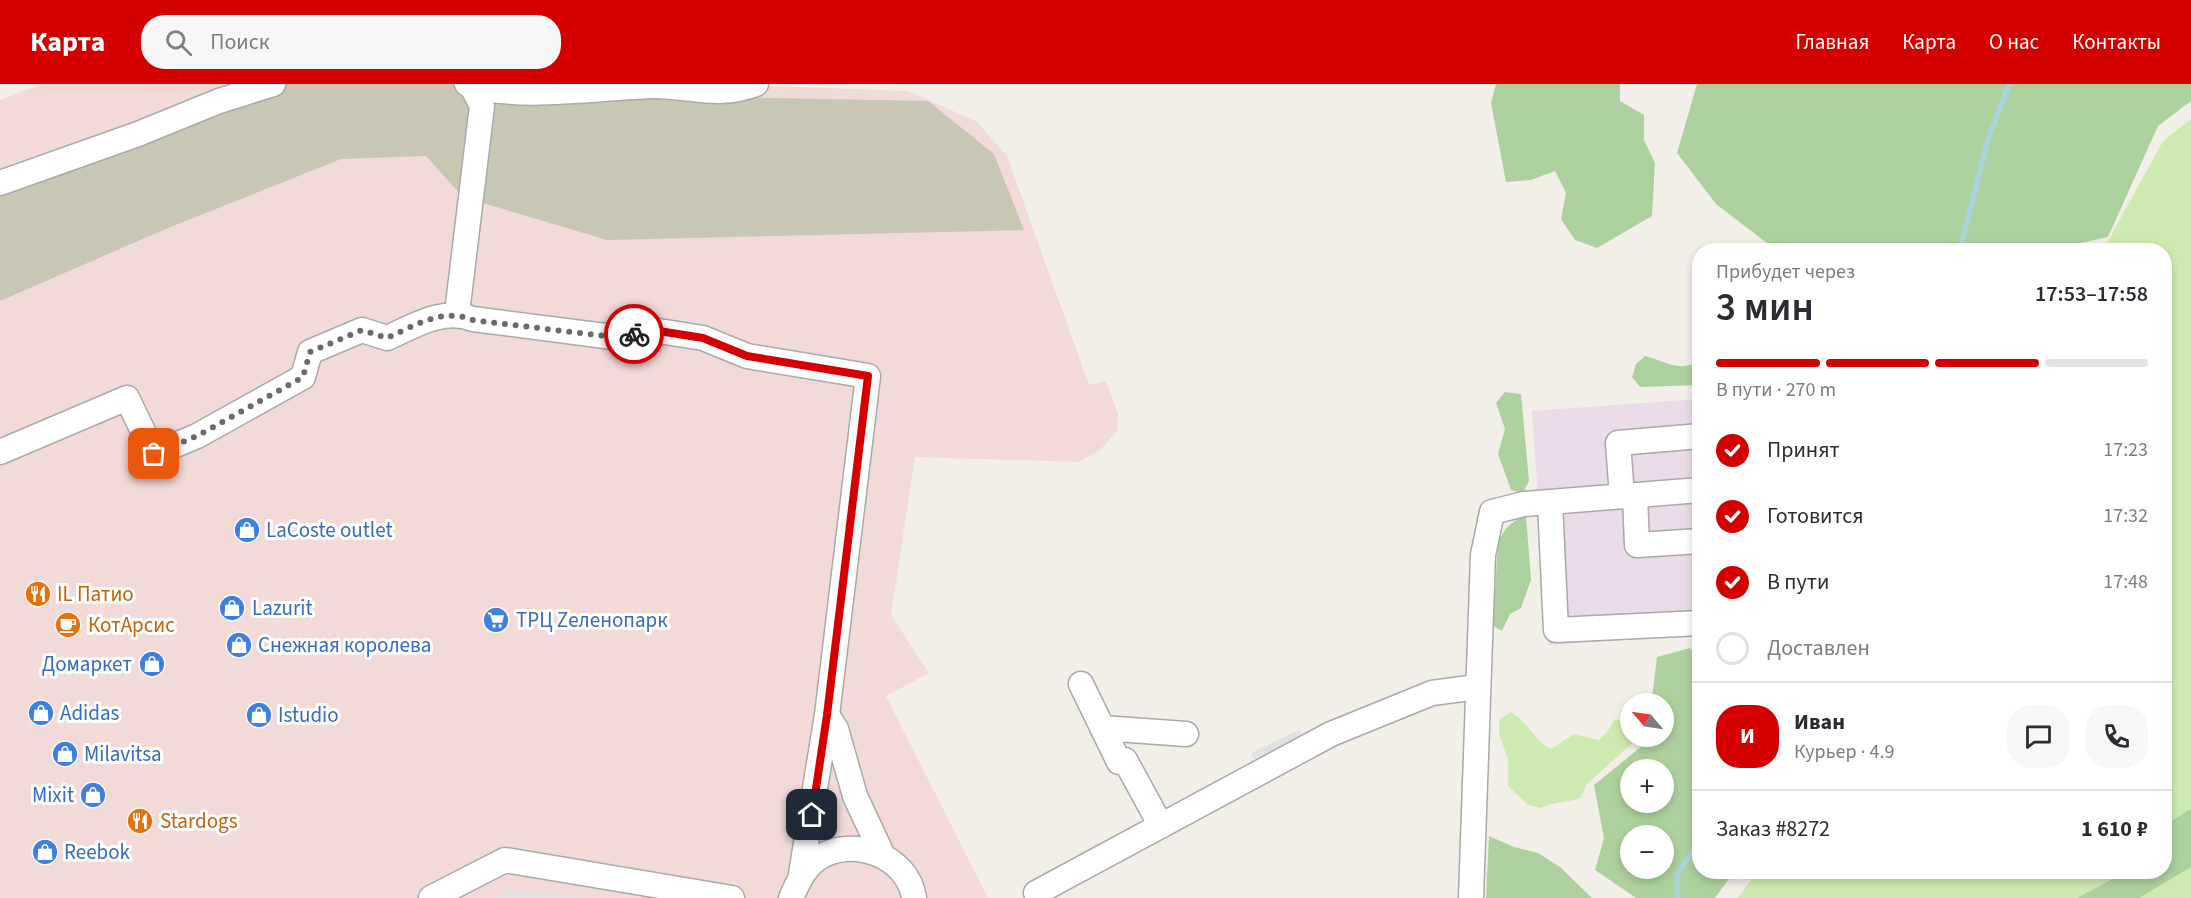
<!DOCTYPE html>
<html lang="ru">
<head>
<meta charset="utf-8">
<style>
	:root { --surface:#fff; --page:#f7f7f7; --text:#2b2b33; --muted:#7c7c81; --line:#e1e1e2; --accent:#d40000 }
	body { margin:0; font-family:"Source Sans 3",sans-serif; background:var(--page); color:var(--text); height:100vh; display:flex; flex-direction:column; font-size:22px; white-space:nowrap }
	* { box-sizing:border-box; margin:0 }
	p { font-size:20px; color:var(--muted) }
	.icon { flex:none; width:33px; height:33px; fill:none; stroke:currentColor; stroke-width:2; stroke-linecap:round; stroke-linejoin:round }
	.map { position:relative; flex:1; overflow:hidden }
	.panel { position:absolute; left:1692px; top:159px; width:480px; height:636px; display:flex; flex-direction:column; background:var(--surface); border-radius:24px; box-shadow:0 3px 9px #0003 }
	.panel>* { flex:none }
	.needle { width:39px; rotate:299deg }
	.fabs { position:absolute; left:1620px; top:609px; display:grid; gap:12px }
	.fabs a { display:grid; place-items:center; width:54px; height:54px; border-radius:50%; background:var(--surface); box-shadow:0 3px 9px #0003; font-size:30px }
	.pin { position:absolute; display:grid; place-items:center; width:51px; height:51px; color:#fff; margin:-26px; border-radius:12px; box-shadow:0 3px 9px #0006 }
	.courier { position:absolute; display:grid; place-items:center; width:60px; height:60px; margin:-30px; border:4px solid #d40000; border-radius:50%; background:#fff; color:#222; box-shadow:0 2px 8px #0007 }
	.head em { font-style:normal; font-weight:600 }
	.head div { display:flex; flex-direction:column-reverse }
	.head { display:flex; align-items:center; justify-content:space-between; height:102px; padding:0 24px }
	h1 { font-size:39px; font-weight:600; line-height:45px }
	.bar { display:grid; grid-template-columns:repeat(4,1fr); gap:9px 6px; align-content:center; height:72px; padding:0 24px }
	.bar i { height:8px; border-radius:4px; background:var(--line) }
	.bar .selected { background:var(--accent) }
	.bar p { grid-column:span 4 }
	.line { display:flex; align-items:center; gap:15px; padding:0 24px; border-top:2px solid var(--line) }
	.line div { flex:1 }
	.round { display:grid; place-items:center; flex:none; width:63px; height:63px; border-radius:24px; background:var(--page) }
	ol { padding:0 24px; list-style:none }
	li { display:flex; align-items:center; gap:18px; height:66px }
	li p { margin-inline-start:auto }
	li .icon { padding:6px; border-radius:50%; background:var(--accent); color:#fff; stroke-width:4 }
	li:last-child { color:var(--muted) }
	li i { width:33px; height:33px; border:3px solid var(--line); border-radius:50% }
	header { display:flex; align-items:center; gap:36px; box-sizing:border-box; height:84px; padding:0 30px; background:var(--accent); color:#fff }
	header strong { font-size:28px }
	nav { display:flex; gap:33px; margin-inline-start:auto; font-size:21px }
	.search { width:420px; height:54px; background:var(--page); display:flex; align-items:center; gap:15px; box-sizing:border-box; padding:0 21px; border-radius:24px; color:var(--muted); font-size:22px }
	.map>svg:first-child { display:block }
	.commercial { fill:#f2dad9 }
	.industrial { fill:#ebdbe8 }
	.construction { fill:#c7c7b4 }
	.grass { fill:#cdebb0 }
	.forest { fill:#add19e; fill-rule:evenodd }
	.parking { fill:#e2e2e2 }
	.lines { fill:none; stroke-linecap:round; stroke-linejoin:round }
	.stream { stroke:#aad3df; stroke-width:5 }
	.minor-casing { stroke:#a9a9a9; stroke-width:27 }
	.minor { stroke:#fff; stroke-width:24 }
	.done { stroke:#6b6a68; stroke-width:6; stroke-dasharray:0 10.8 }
	.route { stroke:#d40000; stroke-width:8 }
	.labels { text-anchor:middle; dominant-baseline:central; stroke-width:6; stroke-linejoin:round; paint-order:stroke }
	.shop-label { font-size:21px; fill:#366cbe; stroke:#fff; text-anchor:start }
	.food-label { font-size:21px; fill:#c56008; stroke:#fff; text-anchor:start }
</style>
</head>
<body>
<header>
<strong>Карта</strong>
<div class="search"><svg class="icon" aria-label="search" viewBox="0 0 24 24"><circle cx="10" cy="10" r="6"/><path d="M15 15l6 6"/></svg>Поиск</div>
<nav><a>Главная</a><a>Карта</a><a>О нас</a><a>Контакты</a></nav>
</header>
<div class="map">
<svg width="2191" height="814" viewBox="0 0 2191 814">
	<rect width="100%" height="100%" fill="#f2efe9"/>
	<!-- commercial -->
	<path class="commercial" d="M 42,0 L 717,0 L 908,7 L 976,37 L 1007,72 L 1089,301 L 1106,297 L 1118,330 L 1117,347 L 1100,366 L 1079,378 L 915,373 L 891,531 L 929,589 L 886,612 L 988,814 L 0,814 L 0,16 Z"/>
	<!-- industrial -->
	<path class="industrial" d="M 1699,315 L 1699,551 L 1548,561 L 1532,327 Z"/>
	<!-- construction -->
	<path class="construction" d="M 286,0 L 452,0 L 469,8 L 928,17 L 994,70 L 1024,146 L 607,156 L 463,113 L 426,72 L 341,75 L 168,144 L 0,217 L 0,105 Z"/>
	<!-- grass -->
	<path class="grass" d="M 2191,35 L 2191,814 L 1738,814 L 1756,788 L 2164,788 L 2164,166 L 2095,166 L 2104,164 L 2163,57 Z
		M 1511,628 C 1529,638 1531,654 1551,665 L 1574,650 L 1599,656 L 1608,647 L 1614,636 L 1627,637 L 1630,652 L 1636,656 L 1587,700 L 1580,714 C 1566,719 1555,717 1541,724 L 1528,721 L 1508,702 L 1508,675 L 1499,650 L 1499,636 Z"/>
	<!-- forest -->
	<path class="forest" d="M 1496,0 L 1620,0 L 1620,17 L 1644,31 L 1644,56 L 1655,79 L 1652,132 L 1597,164 L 1575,156 L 1561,135 L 1566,109 L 1555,87 L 1531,96 L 1506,98 L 1491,19 Z
		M 1697,0 L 2191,0 L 2191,17 L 2158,42 L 2108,153 L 2050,166 L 1776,166 L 1716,120 L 1677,69 Z
		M 1645,272 C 1666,277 1678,289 1699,277 L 1699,301 L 1640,303 L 1632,293 L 1636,280 Z
		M 1505,308 L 1521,310 L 1529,397 L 1523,409 L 1511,406 L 1498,370 L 1505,345 L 1496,319 Z
		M 1526,432 L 1531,496 L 1521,524 L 1510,530 L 1502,547 L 1493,542 L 1498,458 C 1505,444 1511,437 1526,432 Z
		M 1690,564 L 1700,578 L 1700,788 L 1734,788 L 1715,814 L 1636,814 L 1595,786 L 1604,754 L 1594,701 L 1653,653 L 1664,652 L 1664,644 L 1668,640 L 1664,632 L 1664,620 L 1655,619 L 1652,615 L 1657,573 ZM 1630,686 L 1664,686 L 1664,718 L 1630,718 ZM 1630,752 L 1664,752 L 1664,784 L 1630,784 Z
		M 2188,726 L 2191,726 L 2191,783 L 2139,814 L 2077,814 L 2126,788 L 2164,788 L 2165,742 Z
		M 1489,752 L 1514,763 L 1538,769 L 1560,783 L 1592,814 L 1486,814 Z"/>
	<!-- parking -->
	<path class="parking" d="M 1300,645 L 1311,669 L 1263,693 L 1251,669 Z
		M 510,806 L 588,814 L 493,814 Z"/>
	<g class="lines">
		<!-- stream -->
		<path class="stream" d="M 1960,166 L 1988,56 L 2009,0
			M 1678,814 L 1677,791 L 1700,755"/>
		<!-- minor casing -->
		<g class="minor-casing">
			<path id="minor" d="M 467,0 C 518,17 596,4 651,2 C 689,1 716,15 756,0
				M 0,99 L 138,50 L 219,17 L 273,0
				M 457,229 L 482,22 L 471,1
				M 0,368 L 127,314 L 154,370 L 197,352 L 303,293 L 310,268 L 362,246 L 387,254 C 414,242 444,223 473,235 L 613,253 L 659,247 L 703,254 L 747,272 L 868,292 L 827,631 L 801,790
				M 1635,411 L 1637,461 L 1700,457
				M 1622,412 L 1618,359 L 1700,352
				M 1550,418 L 1556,546 L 1700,539
				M 1081,600 L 1119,678 L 1125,676 L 1161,742
				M 827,631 L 836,645 L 855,712 L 883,772
				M 1102,644 L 1186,650
				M 1036,809 L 1331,650 L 1432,609 L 1477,603
				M 431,814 L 505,776 L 732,814
				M 791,814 C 798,799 803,785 817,775 C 850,751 908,771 914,814
				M 1471,814 L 1483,471 L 1492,428 L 1524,420 L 1700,406"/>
		</g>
		<!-- minor -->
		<use href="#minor" class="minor"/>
	</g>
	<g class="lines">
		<!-- done -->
		<path class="done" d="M 154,370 L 197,352 L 303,293 L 310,268 L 362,246 L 387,254 C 414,242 444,223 472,236 L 613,253 L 634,250"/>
		<!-- route -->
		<path class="route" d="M 634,250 L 659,247 L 703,254 L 747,272 L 868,292 L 827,631 L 812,731"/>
	</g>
	<!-- icons -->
	<defs>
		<g id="shop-disc" transform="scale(1.35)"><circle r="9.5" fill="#3f7fe0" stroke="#fff"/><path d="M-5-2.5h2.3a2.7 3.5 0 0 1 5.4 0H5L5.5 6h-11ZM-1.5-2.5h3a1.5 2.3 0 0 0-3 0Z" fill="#fff"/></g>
		<g id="restaurant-disc" transform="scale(1.35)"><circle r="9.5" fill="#e8710a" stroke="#fff"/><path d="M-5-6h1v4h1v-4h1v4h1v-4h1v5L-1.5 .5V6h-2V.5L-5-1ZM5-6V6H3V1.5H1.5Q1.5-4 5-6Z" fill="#fff"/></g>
		<g id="supermarket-disc" transform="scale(1.35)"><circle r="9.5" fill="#3f7fe0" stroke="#fff"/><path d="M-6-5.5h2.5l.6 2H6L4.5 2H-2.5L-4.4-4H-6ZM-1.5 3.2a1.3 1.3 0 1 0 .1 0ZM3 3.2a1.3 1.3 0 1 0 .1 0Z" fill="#fff"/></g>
		<g id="cafe-disc" transform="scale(1.35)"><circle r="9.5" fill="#e8710a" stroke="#fff"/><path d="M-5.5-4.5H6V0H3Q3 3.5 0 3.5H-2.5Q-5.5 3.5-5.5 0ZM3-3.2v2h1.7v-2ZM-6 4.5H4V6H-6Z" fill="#fff"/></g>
	</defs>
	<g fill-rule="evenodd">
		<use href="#shop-disc" x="247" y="446"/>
		<use href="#restaurant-disc" x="38" y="510"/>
		<use href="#shop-disc" x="232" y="524"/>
		<use href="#supermarket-disc" x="496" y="536"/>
		<use href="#cafe-disc" x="68" y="541"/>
		<use href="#shop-disc" x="239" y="561"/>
		<use href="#shop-disc" x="152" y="580"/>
		<use href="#shop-disc" x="41" y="629"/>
		<use href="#shop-disc" x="259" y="631"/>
		<use href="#shop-disc" x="65" y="670"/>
		<use href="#shop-disc" x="93" y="711"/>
		<use href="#restaurant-disc" x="140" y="737"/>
		<use href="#shop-disc" x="45" y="768"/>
	</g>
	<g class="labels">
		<!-- shop labels -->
		<g class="shop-label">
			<text x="266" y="446">LaCoste outlet</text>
			<text x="252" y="524">Lazurit</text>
			<text x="516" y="536">ТРЦ Zеленопарк</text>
			<text x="258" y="561">Снежная королева</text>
			<text x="132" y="580" text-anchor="end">Домаркет</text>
			<text x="60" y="629">Adidas</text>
			<text x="278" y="631">Istudio</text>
			<text x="84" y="670">Milavitsa</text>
			<text x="74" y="711" text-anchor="end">Mixit</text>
			<text x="64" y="768">Reebok</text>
		</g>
		<!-- food labels -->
		<g class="food-label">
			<text x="57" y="510">IL Патио</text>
			<text x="88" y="541">КотАрсис</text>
			<text x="160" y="737">Stardogs</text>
		</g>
	</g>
</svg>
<div class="fabs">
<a><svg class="needle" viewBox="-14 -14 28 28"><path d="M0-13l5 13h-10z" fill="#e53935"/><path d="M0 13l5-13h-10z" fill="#7c7c81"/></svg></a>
<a>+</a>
<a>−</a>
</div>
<div class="pin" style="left:154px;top:370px;background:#ea580c"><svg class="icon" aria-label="bag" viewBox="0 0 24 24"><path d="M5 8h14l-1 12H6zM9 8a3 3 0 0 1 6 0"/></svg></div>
<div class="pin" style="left:812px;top:731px;background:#1f2937"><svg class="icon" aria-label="home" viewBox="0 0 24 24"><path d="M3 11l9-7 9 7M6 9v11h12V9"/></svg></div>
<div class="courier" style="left:634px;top:250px"><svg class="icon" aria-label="bike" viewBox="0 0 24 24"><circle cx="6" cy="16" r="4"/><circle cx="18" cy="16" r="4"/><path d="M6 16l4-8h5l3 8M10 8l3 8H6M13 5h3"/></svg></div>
<section class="panel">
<div class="head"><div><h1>3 мин</h1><p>Прибудет через</p></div><em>17:53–17:58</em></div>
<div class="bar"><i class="selected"></i><i class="selected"></i><i class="selected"></i><i></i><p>В пути · 270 m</p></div>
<ol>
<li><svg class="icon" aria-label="check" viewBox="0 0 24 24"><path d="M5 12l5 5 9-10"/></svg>Принят<p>17:23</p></li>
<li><svg class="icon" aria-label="check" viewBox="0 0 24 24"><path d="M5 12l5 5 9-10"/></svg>Готовится<p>17:32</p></li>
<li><svg class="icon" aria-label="check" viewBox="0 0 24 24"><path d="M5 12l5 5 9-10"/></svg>В пути<p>17:48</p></li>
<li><i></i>Доставлен</li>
</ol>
<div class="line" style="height:108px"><b class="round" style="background:var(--accent);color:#fff">И</b><div><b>Иван</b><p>Курьер · 4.9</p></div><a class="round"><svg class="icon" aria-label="chat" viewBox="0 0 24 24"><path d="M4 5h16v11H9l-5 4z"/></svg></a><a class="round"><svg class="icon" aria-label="phone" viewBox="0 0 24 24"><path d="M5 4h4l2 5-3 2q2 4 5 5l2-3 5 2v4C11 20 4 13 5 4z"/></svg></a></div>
<div class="line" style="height:78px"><div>Заказ #8272</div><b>1 610 ₽</b></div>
</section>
</div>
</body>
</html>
